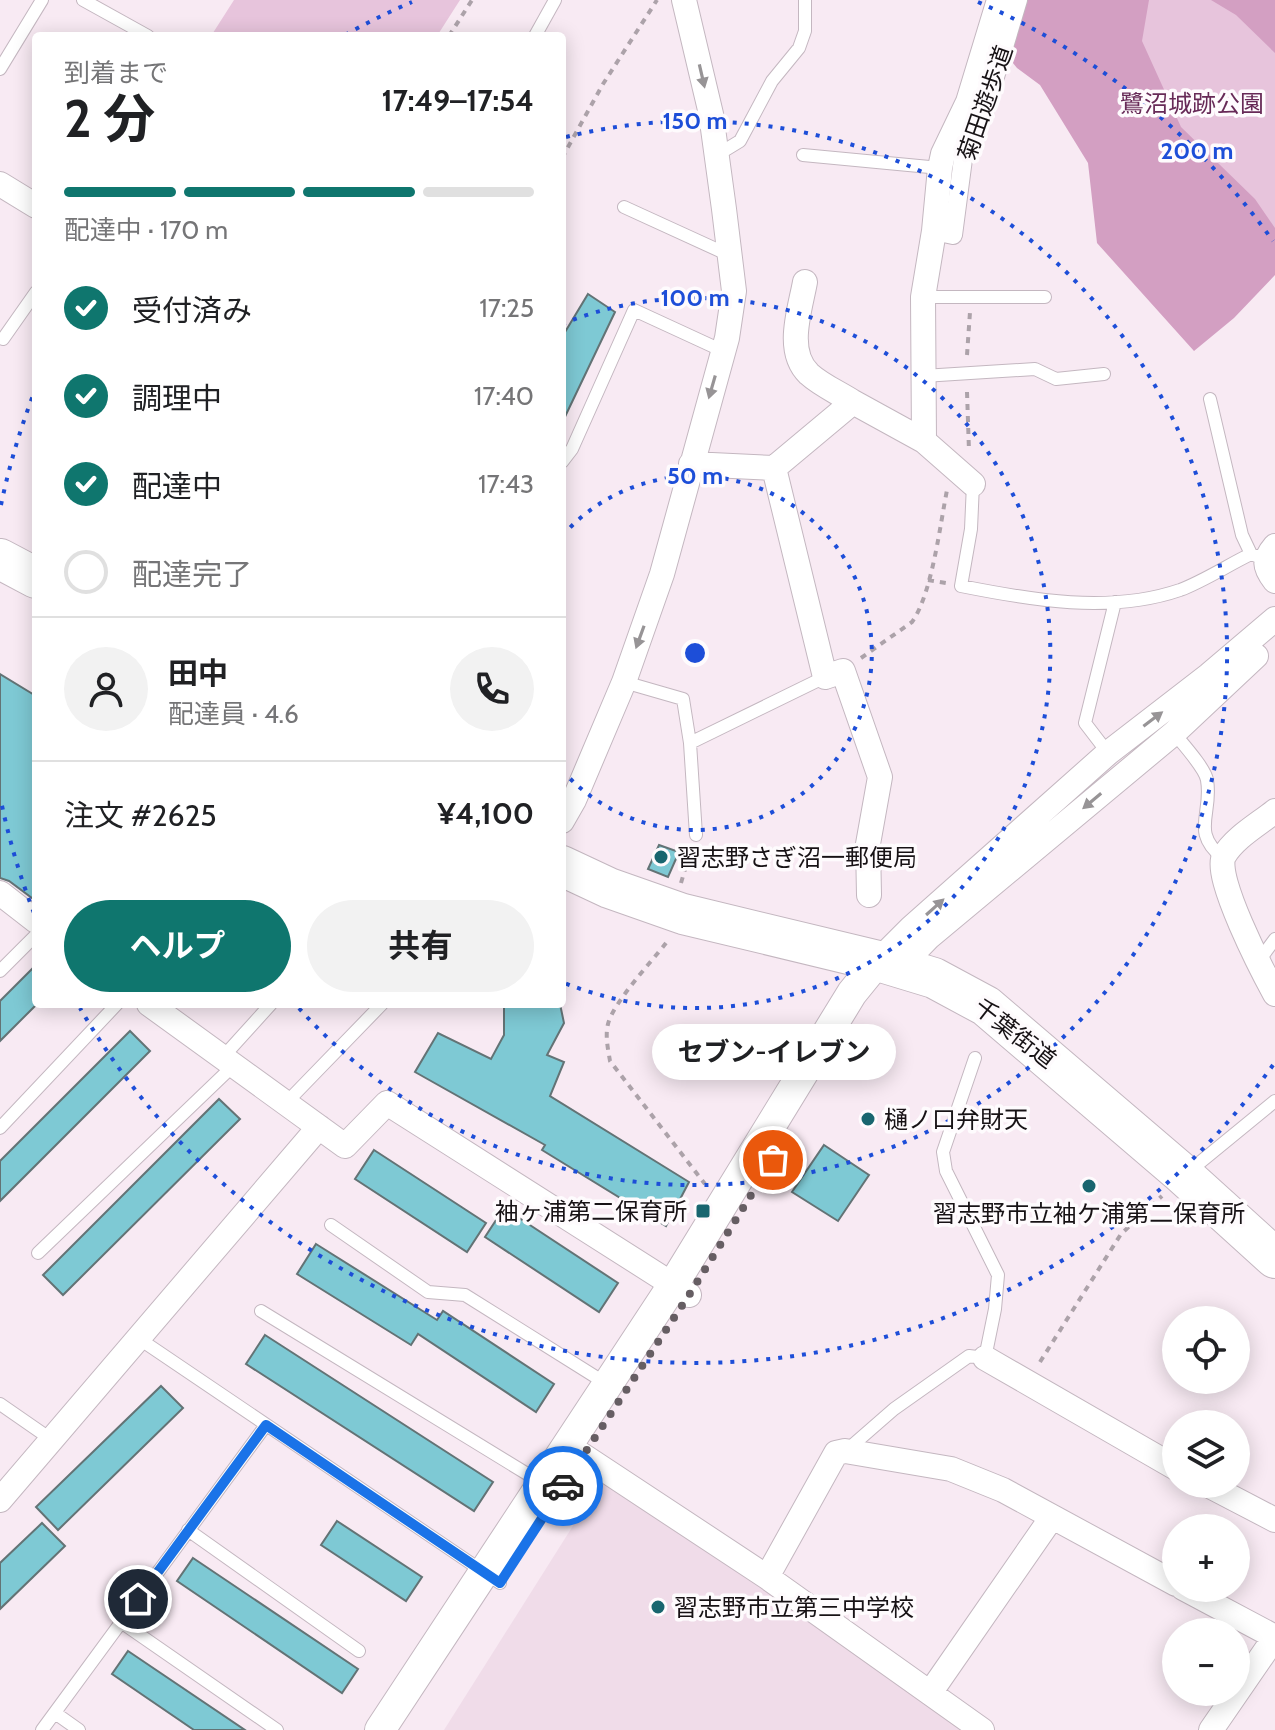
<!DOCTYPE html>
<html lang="ja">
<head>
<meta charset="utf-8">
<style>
	:root { --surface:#fff; --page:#f2f2f2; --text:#202124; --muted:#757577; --line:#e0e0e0; --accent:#0f766e }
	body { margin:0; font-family:Cabin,"Noto Sans JP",sans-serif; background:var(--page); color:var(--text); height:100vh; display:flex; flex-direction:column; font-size:30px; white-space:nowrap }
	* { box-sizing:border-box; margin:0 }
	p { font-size:26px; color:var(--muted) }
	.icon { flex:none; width:44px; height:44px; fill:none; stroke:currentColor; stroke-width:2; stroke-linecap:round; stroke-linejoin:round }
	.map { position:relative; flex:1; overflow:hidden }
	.panel { position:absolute; left:32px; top:32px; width:534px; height:976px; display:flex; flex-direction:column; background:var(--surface); border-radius:8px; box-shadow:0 4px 20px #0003 }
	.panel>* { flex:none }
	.tools { position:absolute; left:1162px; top:1306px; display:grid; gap:16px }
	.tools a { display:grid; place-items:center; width:88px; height:88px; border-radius:50%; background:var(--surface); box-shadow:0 4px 20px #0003; font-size:40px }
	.pin { position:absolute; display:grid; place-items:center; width:68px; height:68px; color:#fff; margin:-34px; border:4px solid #fff; border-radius:50%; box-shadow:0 2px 8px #0007 }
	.courier { position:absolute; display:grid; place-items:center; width:80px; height:80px; margin:-40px; border:6px solid #1a73e8; border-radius:50%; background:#fff; color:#222; box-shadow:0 2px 10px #0007 }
	.bubble { position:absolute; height:56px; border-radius:28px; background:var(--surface); box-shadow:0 4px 20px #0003; font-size:26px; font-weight:700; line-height:56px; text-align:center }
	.overview em { font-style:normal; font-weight:700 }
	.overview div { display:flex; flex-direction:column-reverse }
	.overview { display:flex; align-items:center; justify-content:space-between; height:136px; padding:0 32px }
	h1 { font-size:52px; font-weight:700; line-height:60px }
	.bar { display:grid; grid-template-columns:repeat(4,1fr); gap:12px 8px; align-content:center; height:96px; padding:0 32px }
	.bar i { height:10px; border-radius:6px; background:var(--line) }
	.bar .selected { background:var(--accent) }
	.bar p { grid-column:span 4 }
	.line { display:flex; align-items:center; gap:20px; padding:0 32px; border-top:2px solid var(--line) }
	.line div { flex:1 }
	.round { display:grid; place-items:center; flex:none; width:84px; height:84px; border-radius:42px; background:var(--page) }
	ol { padding:0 32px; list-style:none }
	li { display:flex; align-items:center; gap:24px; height:88px }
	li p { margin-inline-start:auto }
	li .icon { padding:8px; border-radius:50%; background:var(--accent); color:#fff; stroke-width:4 }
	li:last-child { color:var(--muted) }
	li i { width:44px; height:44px; border:4px solid var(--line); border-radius:50% }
	.button { display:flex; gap:16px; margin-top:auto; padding:16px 32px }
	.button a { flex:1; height:92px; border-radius:48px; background:var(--accent); color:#fff; font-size:32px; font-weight:700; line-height:92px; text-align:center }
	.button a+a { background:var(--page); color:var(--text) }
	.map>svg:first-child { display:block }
	.built { fill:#f0dce9 }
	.green { fill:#e7c4dc }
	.forest { fill:#d39fc2 }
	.building { fill:#7ec9d4; stroke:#637375; stroke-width:2 }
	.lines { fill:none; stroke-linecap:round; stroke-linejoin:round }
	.service-casing { stroke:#c4b7c0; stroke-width:14 }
	.pedestrian-casing { stroke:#c4b7c0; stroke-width:20 }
	.minor-casing { stroke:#c4b7c0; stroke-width:26 }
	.tertiary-casing { stroke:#c4b7c0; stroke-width:32 }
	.trunk-casing { stroke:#c4b7c0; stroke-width:42 }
	.path { stroke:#aca2a9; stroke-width:4; stroke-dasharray:6 6; stroke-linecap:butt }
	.service { stroke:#fff; stroke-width:12 }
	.pedestrian { stroke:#fff; stroke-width:18 }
	.minor { stroke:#fff; stroke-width:24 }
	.tertiary { stroke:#fff; stroke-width:30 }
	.trunk { stroke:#fff; stroke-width:40 }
	.oneway { fill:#979496 }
	.done { stroke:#665e63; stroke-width:8; stroke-dasharray:0 14.4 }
	.route { stroke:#1a73e8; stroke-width:10 }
	.ring { fill:none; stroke:#1d4ed8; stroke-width:4; stroke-dasharray:4 8 }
	.poi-dot { fill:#19666f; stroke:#fefbfd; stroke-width:3 }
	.labels { text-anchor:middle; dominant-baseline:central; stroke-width:7; stroke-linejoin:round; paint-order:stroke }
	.street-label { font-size:24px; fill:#171215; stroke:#fefbfd }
	.park-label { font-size:24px; fill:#672a57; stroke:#fefbfd }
	.poi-label { font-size:24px; fill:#171215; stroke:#fefbfd; text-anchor:start }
	.centre { fill:#1d4ed8; stroke:#fefbfd; stroke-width:4 }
	.ring-label { font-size:24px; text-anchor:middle; font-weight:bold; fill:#1d4ed8; stroke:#fefbfd; stroke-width:7; stroke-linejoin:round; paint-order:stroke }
</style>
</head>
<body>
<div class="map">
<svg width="1275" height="1730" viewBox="0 0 1275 1730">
	<rect width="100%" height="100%" fill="#f8eaf3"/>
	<!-- built -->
	<path class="built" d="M 600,1483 L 615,1483 L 973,1730 L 444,1730 Z"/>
	<!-- green -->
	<path class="green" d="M 234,0 L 460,0 L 437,36 L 211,36 Z
		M 1133,0 L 1275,0 L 1275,264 L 1175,299 Z"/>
	<!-- forest -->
	<path class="forest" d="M 1009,0 L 1149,0 L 1142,41 L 1181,127 L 1255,199 L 1275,228 L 1275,275 L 1234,318 L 1194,351 L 1097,243 L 1088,163 L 1040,85 L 1017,68 L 995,41 Z
		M 1211,0 L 1275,0 L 1275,53 L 1236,15 Z"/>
	<!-- building -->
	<path class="building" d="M 588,294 L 615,312 L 562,423 L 562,337 Z
		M 0,674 L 36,696 L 36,901 L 9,881 L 0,878 Z
		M 659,845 L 679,852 L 668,877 L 648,869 Z
		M 36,965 L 36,1005 L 0,1041 L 0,1001 Z
		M 504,1004 L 560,1004 L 564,1023 L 547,1055 L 564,1062 L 550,1096 L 689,1182 L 666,1226 L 542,1150 L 545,1145 L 415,1072 L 438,1033 L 491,1059 L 504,1035 Z
		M 130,1031 L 150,1051 L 0,1201 L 0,1161 Z
		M 219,1099 L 240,1119 L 63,1295 L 43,1275 Z
		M 824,1145 L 869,1175 L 838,1221 L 792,1192 Z
		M 374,1150 L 486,1223 L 467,1252 L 355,1179 Z
		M 504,1208 L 618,1283 L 599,1312 L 485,1237 Z
		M 316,1244 L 437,1320 L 443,1311 L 554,1384 L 536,1412 L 418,1334 L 411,1345 L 297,1274 Z
		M 265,1335 L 493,1482 L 474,1511 L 246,1364 Z
		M 161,1386 L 183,1408 L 58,1530 L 36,1507 Z
		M 337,1521 L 422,1577 L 406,1601 L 321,1545 Z
		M 42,1523 L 65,1546 L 0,1609 L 0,1563 Z
		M 193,1558 L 358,1669 L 342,1693 L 177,1581 Z
		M 128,1651 L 245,1730 L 194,1730 L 112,1674 Z"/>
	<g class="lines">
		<!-- service casing -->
		<g class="service-casing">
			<path id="service" d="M 83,0 L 148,36
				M 535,36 L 555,0
				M 0,69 L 42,0
				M 717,155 L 740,141 L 772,81 L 799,48 L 805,31 L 805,0
				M 803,155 L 940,168
				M 624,207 L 729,255
				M 923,297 L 1045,297
				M 3,339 L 36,292
				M 923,376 L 1035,369 L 1056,379 L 1104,374
				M 1210,399 L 1242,535 L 1251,554
				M 562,462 L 572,449 L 634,310 L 723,351
				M 973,484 L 971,529 L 961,586 C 1031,600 1110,614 1180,590 C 1204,581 1228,565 1251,554 L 1265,559
				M 624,682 L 683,699 L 690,743 L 696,835
				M 1174,733 C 1182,743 1205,768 1207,780 C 1213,814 1190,832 1223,858
				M 690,743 L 825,677
				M 1108,753 L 1085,723 L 1115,602
				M 1258,962 L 1275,939
				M 0,971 L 36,935
				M 223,1057 L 271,1004
				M 286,1103 L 382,1004
				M 0,1128 L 117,1004
				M 1187,1173 L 1275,1101
				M 331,1225 L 428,1292 L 465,1295 L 607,1384
				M 38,1253 L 234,1065
				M 261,1311 L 542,1483
				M 138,1338 L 500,1583
				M 0,1404 L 52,1440
				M 847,1450 L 894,1409 L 969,1356 L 985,1358 L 995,1309 L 998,1275 L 946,1171 L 943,1152 L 975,1058
				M 188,1530 L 359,1651
				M 121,1622 L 277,1730
				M 55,1713 L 79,1730
				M 42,1730 L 266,1425"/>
		</g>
		<!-- pedestrian casing -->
		<g class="pedestrian-casing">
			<path id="pedestrian" d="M 934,231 L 953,235 L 963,159 L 986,107 L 1018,0"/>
		</g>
		<!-- minor casing -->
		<g class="minor-casing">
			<path id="minor" d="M 0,184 L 36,206
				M 805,282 C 800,310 785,351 809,374 C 821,385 839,393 853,402
				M 924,441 L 923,297 L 934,231 L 940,168 L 943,154 L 968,102 L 999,0
				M 691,464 L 774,468 L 853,402 L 924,441 L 973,484
				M 774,468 L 825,677 L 843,671 L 880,777 L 868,844 L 869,895
				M 1275,546 C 1263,560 1264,567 1275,581
				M 1275,811 C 1259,824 1234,838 1224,856 C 1213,876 1263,972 1275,994
				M 562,821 L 574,800 L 624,682 L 662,574 L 727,338 L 734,291 L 724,209 L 711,114 L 684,0
				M 0,893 L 36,921
				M 878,961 L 911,928 L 1108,753 L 1209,675 L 1275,619
				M 900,967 L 929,937 L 1174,733 L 1256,656
				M 149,1004 L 345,1146 L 387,1103 L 689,1295
				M 985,1358 L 1176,1468
				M 567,1445 L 767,1577 L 982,1730
				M 1206,1484 L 1275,1520
				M 0,1500 L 319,1127
				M 767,1577 L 836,1453 L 845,1451 L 951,1469 L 1003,1490 L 1176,1584
				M 1183,1588 L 1275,1637
				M 930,1693 L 1052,1517
				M 1211,1730 L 1275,1637"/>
		</g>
		<!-- tertiary casing -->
		<g class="tertiary-casing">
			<path id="tertiary" d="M 380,1730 L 673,1285 L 852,993 L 878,961"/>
		</g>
		<!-- trunk casing -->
		<g class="trunk-casing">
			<path id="trunk" d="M 0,559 L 36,578
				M 562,866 L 609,888 L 683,914 L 878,961 L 934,978 L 986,1006 L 1179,1171 L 1275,1258"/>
		</g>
		<!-- path -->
		<path class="path" d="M 449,36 L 472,0
			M 562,158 L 603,84 L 657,0
			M 967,355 L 970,312
			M 967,392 L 969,451
			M 928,580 L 946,583
			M 861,658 L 912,622 C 932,594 940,525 947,490
			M 681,883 L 691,849
			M 666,943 C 652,961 613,1003 608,1024 C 605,1036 608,1049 610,1061 L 705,1184
			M 1040,1362 L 1121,1234 L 1162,1196"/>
		<!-- service -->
		<use href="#service" class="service"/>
		<!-- pedestrian -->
		<use href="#pedestrian" class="pedestrian"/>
		<!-- minor -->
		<use href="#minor" class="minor"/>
		<!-- tertiary -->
		<use href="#tertiary" class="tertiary"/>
		<!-- trunk -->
		<use href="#trunk" class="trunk"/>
	</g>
	<!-- one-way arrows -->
	<defs><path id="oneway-solid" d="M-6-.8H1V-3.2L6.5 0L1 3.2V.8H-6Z" transform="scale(2)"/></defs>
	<g class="oneway">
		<use href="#oneway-solid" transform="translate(702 76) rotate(77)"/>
		<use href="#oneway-solid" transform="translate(712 387) rotate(106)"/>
		<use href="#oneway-solid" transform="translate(640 637) rotate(110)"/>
		<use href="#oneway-solid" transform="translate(1153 719) rotate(-37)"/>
		<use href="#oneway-solid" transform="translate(1092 801) rotate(140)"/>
		<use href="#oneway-solid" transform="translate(935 907) rotate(-42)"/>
	</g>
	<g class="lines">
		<!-- done -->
		<path class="done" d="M 563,1486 L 689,1295 L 773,1160"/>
		<!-- route -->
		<path class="route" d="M 138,1599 L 266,1425 L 500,1583 L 563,1486"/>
	</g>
	<!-- distance rings -->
	<g class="ring">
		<path d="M562 536A177 177 0 1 1 562 770"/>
		<path d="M562 324A355 355 0 1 1 562 982"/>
		<path d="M566 137A532 532 0 1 1 297 1006"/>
		<path d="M1273 1065A710 710 0 0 1 80 1008M34 913A710 710 0 0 1 1 801M1 505A710 710 0 0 1 34 393M345 35A710 710 0 0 1 412 2M978 2A710 710 0 0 1 1273 241"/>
	</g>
	<!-- markers -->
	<g class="poi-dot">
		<circle cx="661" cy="857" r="8"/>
		<circle cx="868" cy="1119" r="8"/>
		<circle cx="1089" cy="1186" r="8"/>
		<rect x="695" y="1203" width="16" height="16" rx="4"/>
		<circle cx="658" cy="1607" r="8"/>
	</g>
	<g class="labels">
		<!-- street labels -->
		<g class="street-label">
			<text transform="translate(985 103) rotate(-71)">菊田遊歩道</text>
			<text transform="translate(1015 1033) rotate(38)">千葉街道</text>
		</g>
		<!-- park labels -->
		<g class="park-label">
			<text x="1192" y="103">鷺沼城跡公園</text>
		</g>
		<!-- poi labels -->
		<g class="poi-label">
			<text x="677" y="857">習志野さぎ沼一郵便局</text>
			<text x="884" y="1119">樋ノ口弁財天</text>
			<text x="687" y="1211" text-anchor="end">袖ヶ浦第二保育所</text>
			<text x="1089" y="1213" text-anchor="middle">習志野市立袖ケ浦第二保育所</text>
			<text x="674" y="1607">習志野市立第三中学校</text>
		</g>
	</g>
	<circle cx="695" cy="653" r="12" class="centre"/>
	<g class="ring-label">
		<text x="695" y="129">150 m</text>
		<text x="1197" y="159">200 m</text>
		<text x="695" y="306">100 m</text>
		<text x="695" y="484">50 m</text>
	</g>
</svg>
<div class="tools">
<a><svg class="icon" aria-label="locate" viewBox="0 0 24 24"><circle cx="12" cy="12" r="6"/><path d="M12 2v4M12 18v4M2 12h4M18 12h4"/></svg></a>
<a><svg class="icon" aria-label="layers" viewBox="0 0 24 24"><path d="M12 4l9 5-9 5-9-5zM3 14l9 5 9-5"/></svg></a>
<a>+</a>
<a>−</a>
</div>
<div class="pin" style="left:773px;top:1160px;background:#ea580c"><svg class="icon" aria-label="bag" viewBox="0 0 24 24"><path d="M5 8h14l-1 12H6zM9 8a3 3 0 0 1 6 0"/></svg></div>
<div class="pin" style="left:138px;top:1599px;background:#1f2937"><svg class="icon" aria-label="home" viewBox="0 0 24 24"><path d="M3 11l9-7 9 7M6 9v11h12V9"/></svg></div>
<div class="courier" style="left:563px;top:1486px"><svg class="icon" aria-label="car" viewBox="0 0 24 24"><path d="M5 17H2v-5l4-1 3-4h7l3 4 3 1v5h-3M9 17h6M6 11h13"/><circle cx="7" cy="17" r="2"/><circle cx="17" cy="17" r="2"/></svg></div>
<div class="bubble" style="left:652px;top:1024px;width:244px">セブン-イレブン</div>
<section class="panel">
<div class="overview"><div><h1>2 分</h1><p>到着まで</p></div><em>17:49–17:54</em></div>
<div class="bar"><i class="selected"></i><i class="selected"></i><i class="selected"></i><i></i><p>配達中 · 170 m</p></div>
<ol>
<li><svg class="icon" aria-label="check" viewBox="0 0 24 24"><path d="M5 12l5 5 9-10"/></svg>受付済み<p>17:25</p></li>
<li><svg class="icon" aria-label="check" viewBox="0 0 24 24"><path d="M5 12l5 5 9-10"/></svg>調理中<p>17:40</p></li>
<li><svg class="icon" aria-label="check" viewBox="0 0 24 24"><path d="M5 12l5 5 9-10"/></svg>配達中<p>17:43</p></li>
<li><i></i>配達完了</li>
</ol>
<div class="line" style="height:144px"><a class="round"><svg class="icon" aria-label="person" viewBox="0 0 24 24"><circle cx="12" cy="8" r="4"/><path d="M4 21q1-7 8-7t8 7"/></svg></a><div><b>田中</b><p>配達員 · 4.6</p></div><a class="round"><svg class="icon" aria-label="phone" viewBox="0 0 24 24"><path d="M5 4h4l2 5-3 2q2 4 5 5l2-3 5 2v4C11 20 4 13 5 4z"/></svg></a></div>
<div class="line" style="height:104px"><div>注文 #2625</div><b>¥4,100</b></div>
<div class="button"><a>ヘルプ</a><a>共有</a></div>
</section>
</div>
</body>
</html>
